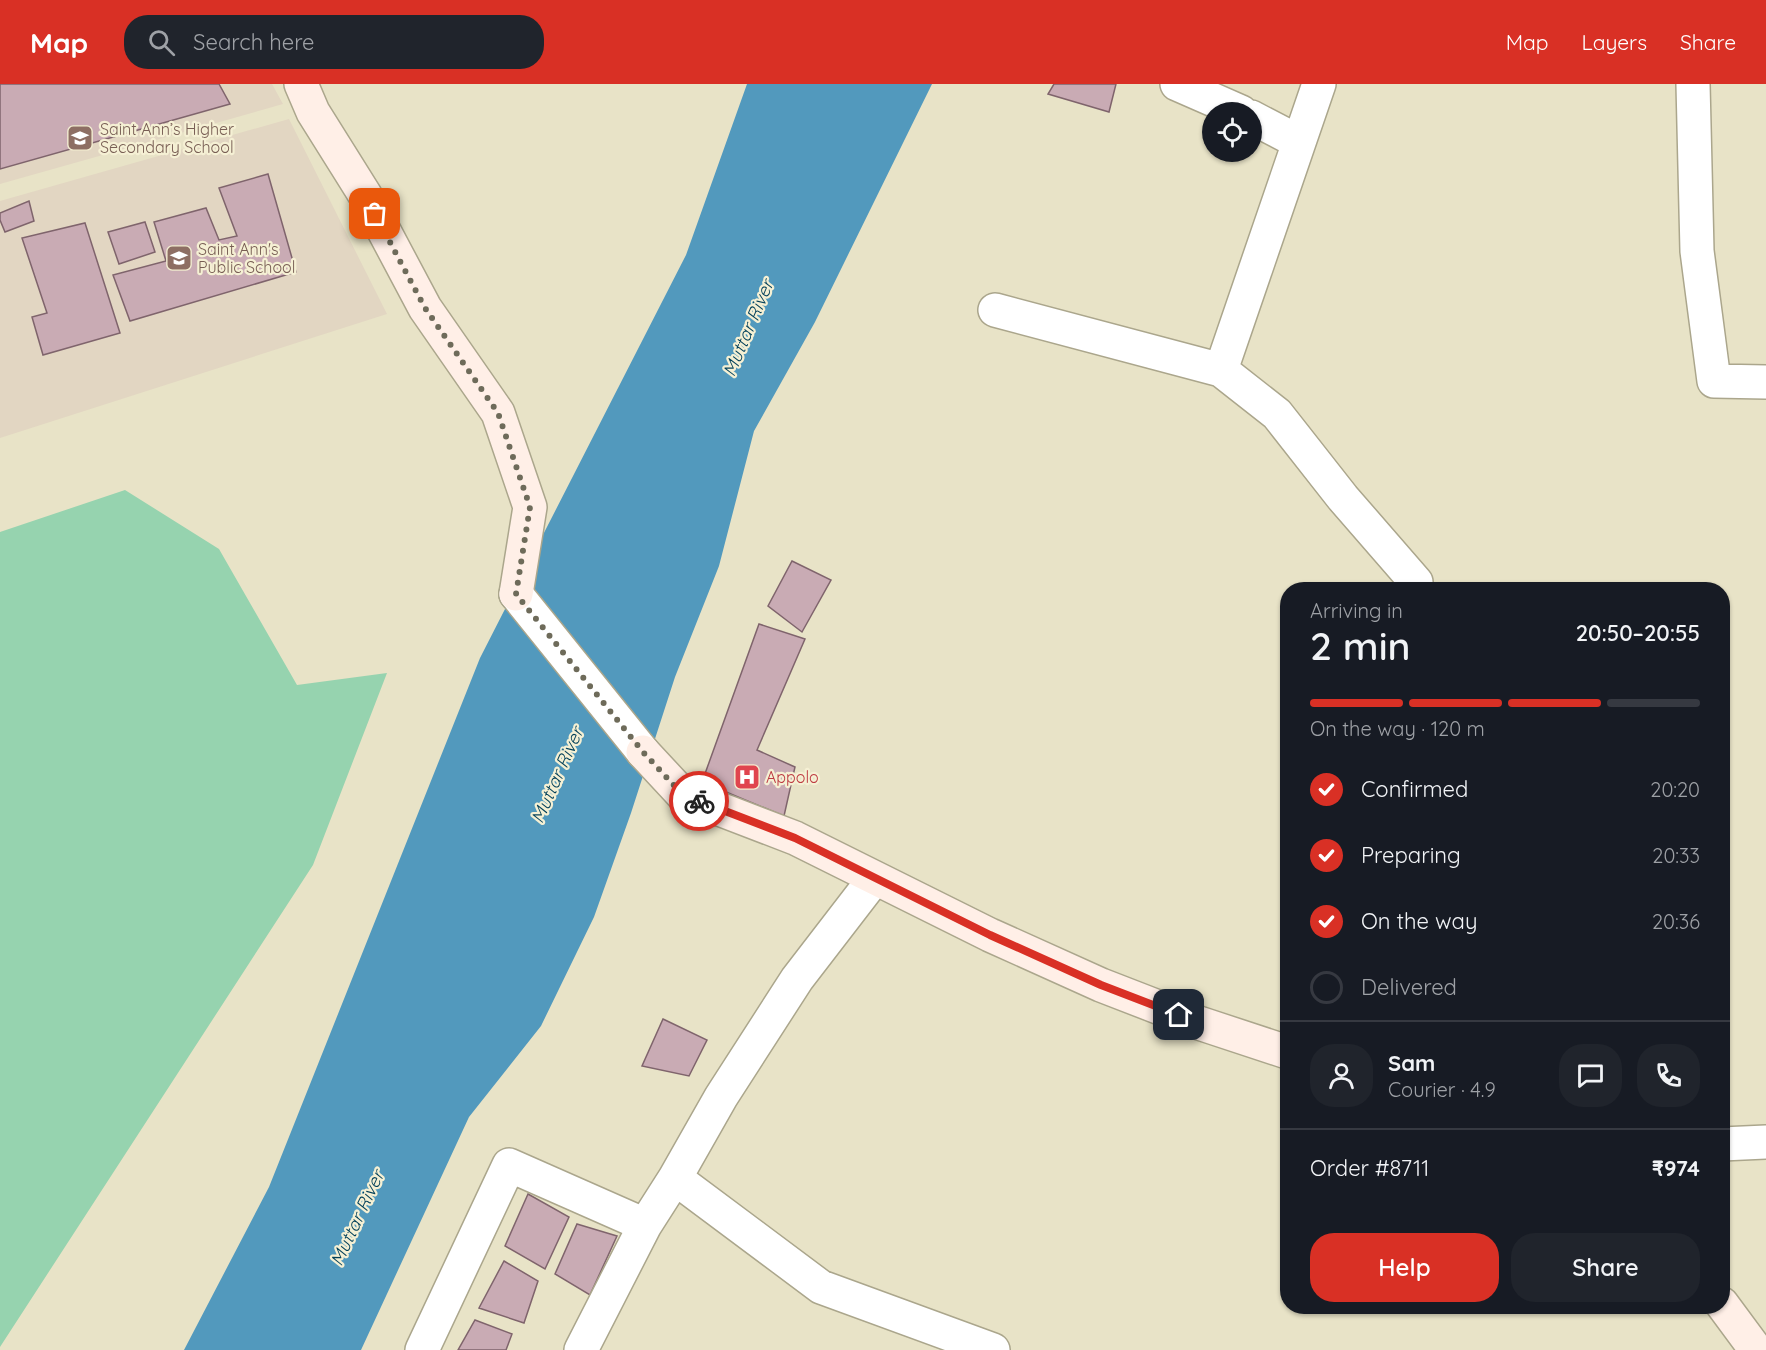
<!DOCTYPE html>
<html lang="en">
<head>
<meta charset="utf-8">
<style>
	:root { --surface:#171b24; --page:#20242c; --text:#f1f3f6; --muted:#9ea1a6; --line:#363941; --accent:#d93025 }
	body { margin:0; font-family:Quicksand,sans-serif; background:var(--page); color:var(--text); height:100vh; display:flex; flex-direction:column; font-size:22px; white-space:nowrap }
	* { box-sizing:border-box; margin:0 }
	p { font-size:20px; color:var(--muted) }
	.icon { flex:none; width:33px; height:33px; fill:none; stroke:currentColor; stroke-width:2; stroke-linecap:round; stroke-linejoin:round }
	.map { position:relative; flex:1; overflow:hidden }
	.panel { position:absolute; left:1280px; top:498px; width:450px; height:732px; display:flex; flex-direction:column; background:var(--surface); border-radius:24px; box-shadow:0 2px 4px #0004 }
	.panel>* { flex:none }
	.controls { position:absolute; left:1202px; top:18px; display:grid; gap:12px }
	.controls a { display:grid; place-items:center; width:60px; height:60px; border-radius:50%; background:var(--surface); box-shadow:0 2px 4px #0004; font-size:30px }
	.pin { position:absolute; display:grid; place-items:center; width:51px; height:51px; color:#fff; margin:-26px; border-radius:12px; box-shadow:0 3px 9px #0006 }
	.courier { position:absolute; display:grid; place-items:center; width:60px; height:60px; margin:-30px; border:4px solid #d93025; border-radius:50%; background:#fff; color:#222; box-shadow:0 2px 8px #0007 }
	.summary em { font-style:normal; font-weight:600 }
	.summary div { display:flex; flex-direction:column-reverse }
	.summary { display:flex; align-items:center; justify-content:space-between; height:102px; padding:0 30px }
	h1 { font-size:39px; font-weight:600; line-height:45px }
	.bar { display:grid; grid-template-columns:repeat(4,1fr); gap:9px 6px; align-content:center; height:72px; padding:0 30px }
	.bar i { height:8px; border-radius:4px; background:var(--line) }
	.bar .active { background:var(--accent) }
	.bar p { grid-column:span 4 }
	.line { display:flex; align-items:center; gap:15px; padding:0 30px; border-top:2px solid var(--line) }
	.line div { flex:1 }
	.round { display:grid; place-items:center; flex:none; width:63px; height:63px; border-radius:24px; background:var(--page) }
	ol { padding:0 30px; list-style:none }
	li { display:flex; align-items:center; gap:18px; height:66px }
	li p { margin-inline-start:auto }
	li .icon { padding:6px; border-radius:50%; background:var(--accent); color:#fff; stroke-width:4 }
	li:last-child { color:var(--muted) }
	li i { width:33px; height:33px; border:3px solid var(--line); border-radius:50% }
	.button { display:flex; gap:12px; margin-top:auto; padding:12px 30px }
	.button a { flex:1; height:69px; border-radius:24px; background:var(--accent); color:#fff; font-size:24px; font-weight:600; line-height:69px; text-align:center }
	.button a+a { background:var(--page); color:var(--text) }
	header { display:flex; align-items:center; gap:36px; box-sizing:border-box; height:84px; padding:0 30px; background:var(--accent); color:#fff }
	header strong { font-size:28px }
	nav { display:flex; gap:33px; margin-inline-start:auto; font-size:21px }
	.search { width:420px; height:54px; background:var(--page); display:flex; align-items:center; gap:15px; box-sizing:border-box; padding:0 21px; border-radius:24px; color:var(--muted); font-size:22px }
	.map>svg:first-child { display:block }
	.education { fill:#e2d6c2 }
	.green { fill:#96d3af }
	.water { fill:#5299bd }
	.building { fill:#c9abb4; stroke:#7f646c; stroke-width:1.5 }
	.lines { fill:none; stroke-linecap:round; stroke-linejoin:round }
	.street-casing { stroke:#aba68c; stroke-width:36 }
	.secondary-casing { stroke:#aba68c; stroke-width:36 }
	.street { stroke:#fff; stroke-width:33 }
	.secondary { stroke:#ffefe7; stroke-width:33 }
	.done { stroke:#6e6b5a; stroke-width:6; stroke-dasharray:0 10.8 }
	.route { stroke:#d93025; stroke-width:8 }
	.labels { text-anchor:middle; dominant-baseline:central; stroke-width:4.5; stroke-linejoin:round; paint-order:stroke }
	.education-label { font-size:16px; fill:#785e54; stroke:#f5f0d4; text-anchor:start }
	.health-label { font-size:16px; fill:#be3a42; stroke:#f5f0d4; text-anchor:start }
	.water-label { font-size:18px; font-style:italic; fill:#003f59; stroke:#f5f0d4 }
</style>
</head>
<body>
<header>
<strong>Map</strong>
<div class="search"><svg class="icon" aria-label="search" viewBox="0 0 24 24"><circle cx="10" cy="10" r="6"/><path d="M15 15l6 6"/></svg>Search here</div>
<nav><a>Map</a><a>Layers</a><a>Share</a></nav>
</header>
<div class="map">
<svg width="1766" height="1266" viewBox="0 0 1766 1266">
	<rect width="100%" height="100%" fill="#e8e3c7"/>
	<!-- education -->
	<path class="education" d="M 0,0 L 272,0 L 283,20 L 0,100 Z
		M 289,35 L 387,230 L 0,354 L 0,117 Z"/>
	<!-- green -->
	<path class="green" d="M 125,406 L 219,465 L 297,601 L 387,589 L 313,781 L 0,1263 L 0,448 Z"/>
	<!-- water -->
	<path class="water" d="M 747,0 L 932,0 L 815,238 L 754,347 L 719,482 L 675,593 L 631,729 L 594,833 L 541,942 L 469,1033 L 361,1266 L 184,1266 L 269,1103 L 480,574 L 686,171 Z"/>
	<!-- building -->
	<path class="building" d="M 0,0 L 219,0 L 230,20 L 0,85 Z
		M 1054,0 L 1116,0 L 1109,28 L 1048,10 Z
		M 268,90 L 296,188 L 130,237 L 113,191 L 166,177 L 154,138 L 206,124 L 219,156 L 237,152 L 219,104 Z
		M 29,117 L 34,137 L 5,148 L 0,136 L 0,129 Z
		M 145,138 L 155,168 L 119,180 L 108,148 Z
		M 85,139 L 120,249 L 43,271 L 32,233 L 47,229 L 22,154 Z
		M 792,477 L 831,496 L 802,548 L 768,522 Z
		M 759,540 L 805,555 L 757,666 L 795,683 L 784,732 L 702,698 Z
		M 663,935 L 707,956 L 689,992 L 642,982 Z
		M 528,1110 L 569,1133 L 545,1185 L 505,1162 Z
		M 577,1140 L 617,1152 L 590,1211 L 555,1190 Z
		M 504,1177 L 538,1197 L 524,1239 L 479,1224 Z
		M 475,1236 L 512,1250 L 506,1266 L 458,1266 Z"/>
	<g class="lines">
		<!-- street casing -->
		<g class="street-casing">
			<path id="street" d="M 1177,0 L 1241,28
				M 1319,0 L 1221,286 L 1277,330 L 1343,414 L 1416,498 L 1416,506
				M 1693,0 L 1697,167 L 1714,297 L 1766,298
				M 1251,33 L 1299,58
				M 995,226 L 1221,286
				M 516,510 L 643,668
				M 1722,1060 L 1766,1058
				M 675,1094 L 821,1203 L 993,1266
				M 422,1266 L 509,1081 L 645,1141
				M 581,1266 L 645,1141 L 675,1094 L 721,1013 L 797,895 L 874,795"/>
		</g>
		<!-- secondary casing -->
		<g class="secondary-casing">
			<path id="secondary" d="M 301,0 L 313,28 L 365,111 L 425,224 L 498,329 L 530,423 L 516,510
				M 643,668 L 683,711 L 795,754 L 990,851 L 1101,901 L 1199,939 L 1287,968
				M 1722,1220 L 1756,1266"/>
		</g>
		<!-- street -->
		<use href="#street" class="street"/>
		<!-- secondary -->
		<use href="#secondary" class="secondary"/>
	</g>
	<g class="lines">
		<!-- done -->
		<path class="done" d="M 375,130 L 425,224 L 498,329 L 530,423 L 516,510 L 643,668 L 683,711 L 699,717"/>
		<!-- route -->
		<path class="route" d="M 699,717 L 795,754 L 990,851 L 1101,901 L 1179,931"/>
	</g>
	<!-- icons -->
	<defs>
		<g id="school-square" transform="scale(1.35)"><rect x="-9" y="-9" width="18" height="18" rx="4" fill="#8d6e63" stroke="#f5f0d4"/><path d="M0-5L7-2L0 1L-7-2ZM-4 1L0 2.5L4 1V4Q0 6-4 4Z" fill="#fff"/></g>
		<g id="hospital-square" transform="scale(1.35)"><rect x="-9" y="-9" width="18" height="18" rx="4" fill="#e0444e" stroke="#f5f0d4"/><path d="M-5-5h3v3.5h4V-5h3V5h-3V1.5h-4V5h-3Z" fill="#fff"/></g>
	</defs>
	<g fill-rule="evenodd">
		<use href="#school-square" x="80" y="54"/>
		<use href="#school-square" x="179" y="174"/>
		<use href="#hospital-square" x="747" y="693"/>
	</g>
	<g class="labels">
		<!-- education labels -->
		<g class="education-label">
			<text x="100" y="45">Saint Ann’s Higher<tspan x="100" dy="18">Secondary School</tspan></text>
			<text x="198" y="165">Saint Ann's<tspan x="198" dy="18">Public School</tspan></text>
		</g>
		<!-- health labels -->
		<g class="health-label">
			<text x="766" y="693">Appolo</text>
		</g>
		<!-- water labels -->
		<g class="water-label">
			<text transform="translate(748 244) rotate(-67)">Muttar River</text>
			<text transform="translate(557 691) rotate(-66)">Muttar River</text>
			<text transform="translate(357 1134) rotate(-65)">Muttar River</text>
		</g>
	</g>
</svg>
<div class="controls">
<a><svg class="icon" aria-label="locate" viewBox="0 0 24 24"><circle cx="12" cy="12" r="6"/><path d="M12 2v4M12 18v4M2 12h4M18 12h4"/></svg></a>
</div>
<div class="pin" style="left:375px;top:130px;background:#ea580c"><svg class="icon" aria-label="bag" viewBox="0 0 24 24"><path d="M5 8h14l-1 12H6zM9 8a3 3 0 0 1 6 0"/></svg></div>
<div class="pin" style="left:1179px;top:931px;background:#1f2937"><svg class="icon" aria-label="home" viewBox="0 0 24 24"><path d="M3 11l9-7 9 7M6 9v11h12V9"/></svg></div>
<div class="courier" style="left:699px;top:717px"><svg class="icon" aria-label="bike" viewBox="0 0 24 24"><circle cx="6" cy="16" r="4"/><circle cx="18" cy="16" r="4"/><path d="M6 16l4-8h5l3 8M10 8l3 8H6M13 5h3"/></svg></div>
<section class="panel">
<div class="summary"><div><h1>2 min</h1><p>Arriving in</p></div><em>20:50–20:55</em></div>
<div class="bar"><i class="active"></i><i class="active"></i><i class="active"></i><i></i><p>On the way · 120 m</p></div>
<ol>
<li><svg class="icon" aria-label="check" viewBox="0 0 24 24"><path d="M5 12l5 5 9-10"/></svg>Confirmed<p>20:20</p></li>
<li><svg class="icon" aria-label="check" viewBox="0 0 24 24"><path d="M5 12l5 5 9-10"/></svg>Preparing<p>20:33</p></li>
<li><svg class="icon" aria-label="check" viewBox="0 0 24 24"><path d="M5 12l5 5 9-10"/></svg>On the way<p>20:36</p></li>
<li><i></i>Delivered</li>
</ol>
<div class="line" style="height:108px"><a class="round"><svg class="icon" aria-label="person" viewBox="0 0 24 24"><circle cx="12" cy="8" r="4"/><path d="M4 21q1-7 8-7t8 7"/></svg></a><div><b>Sam</b><p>Courier · 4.9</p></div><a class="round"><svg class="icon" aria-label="chat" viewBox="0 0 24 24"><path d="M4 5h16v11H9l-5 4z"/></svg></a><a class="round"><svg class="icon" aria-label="phone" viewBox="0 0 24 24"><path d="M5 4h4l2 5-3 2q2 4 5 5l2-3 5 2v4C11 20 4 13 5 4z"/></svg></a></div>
<div class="line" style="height:78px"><div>Order #8711</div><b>₹974</b></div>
<div class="button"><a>Help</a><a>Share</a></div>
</section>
</div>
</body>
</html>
